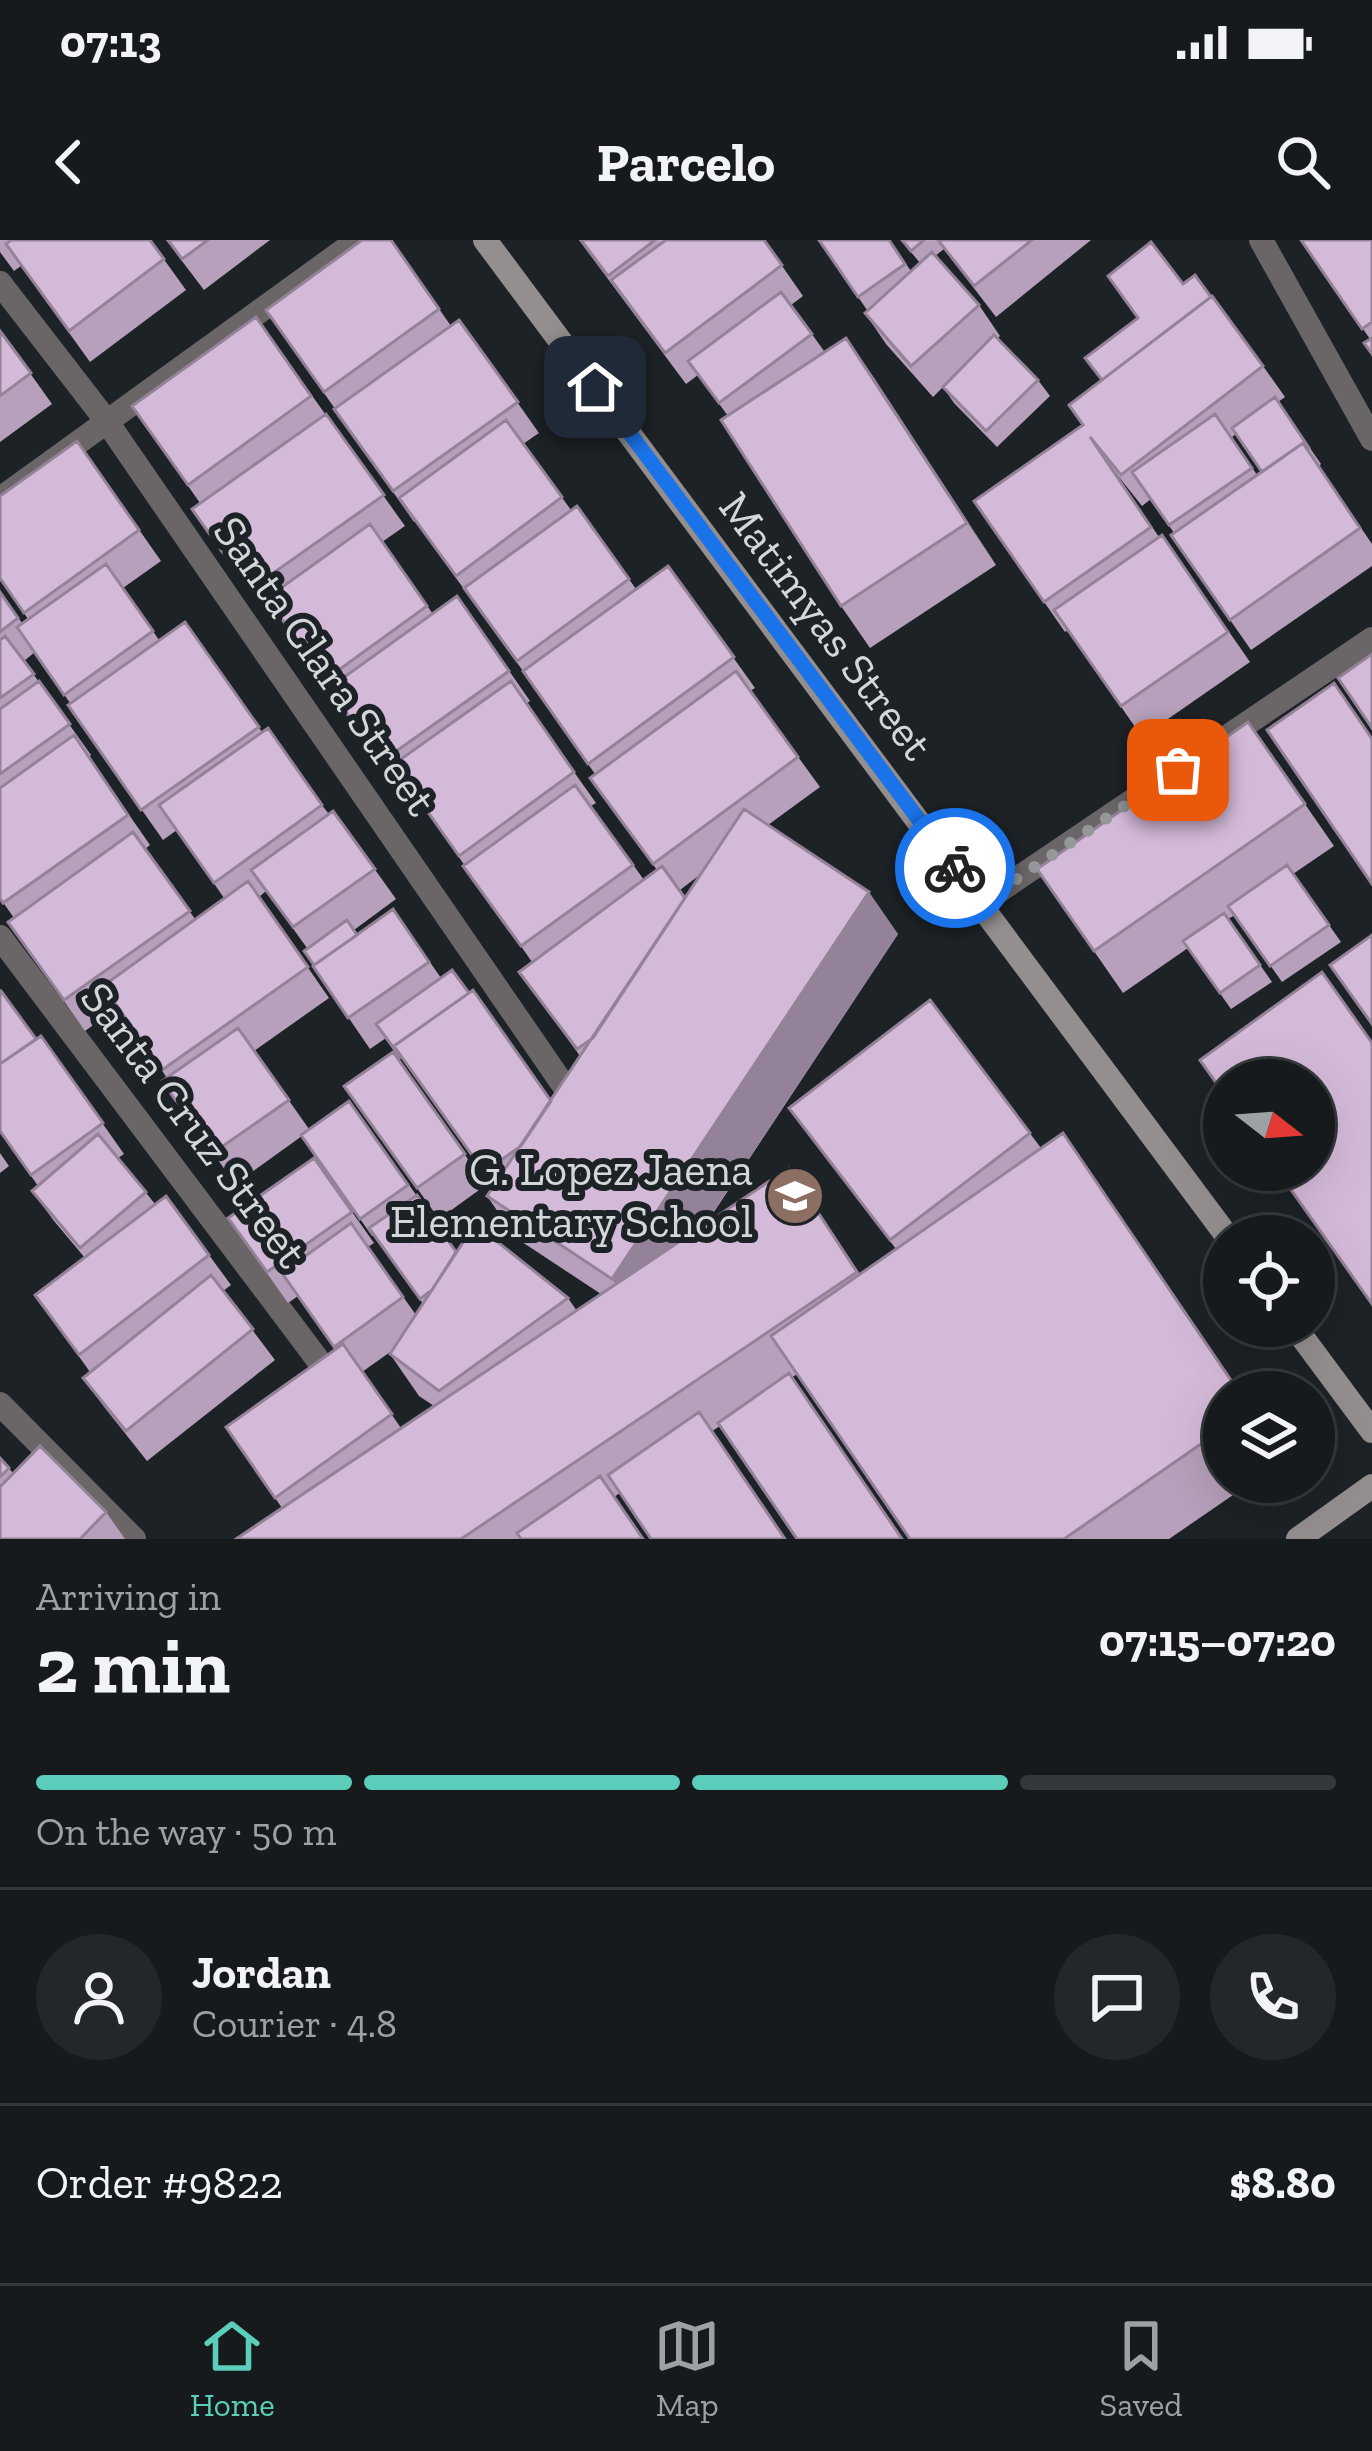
<!DOCTYPE html>
<html lang="en">
<head>
<meta charset="utf-8">
<style>
	:root { --surface:#161a1c; --page:#232729; --text:#f1f3f6; --muted:#9ea1a3; --line:#35383b; --accent:#5bcebb }
	body { margin:0; font-family:"Zilla Slab",serif; background:var(--page); color:var(--text); height:100vh; display:flex; flex-direction:column; font-size:45px; white-space:nowrap }
	* { box-sizing:border-box; margin:0 }
	p { font-size:39px; color:var(--muted) }
	.icon { flex:none; width:66px; height:66px; fill:none; stroke:currentColor; stroke-width:2; stroke-linecap:round; stroke-linejoin:round }
	.map { position:relative; height:1299px; overflow:hidden }
	.drawer { display:flex; flex-direction:column; background:var(--surface); flex:1 }
	.drawer>* { flex:none }
	.needle { width:78px; rotate:107deg }
	.fabs { position:absolute; left:1203px; top:819px; display:grid; gap:24px }
	.fabs a { display:grid; place-items:center; width:132px; height:132px; border-radius:50%; background:var(--surface); box-shadow:0 12px 48px #0002,0 0 0 3px var(--line); font-size:60px }
	.pin { position:absolute; display:grid; place-items:center; width:102px; height:102px; color:#fff; margin:-51px; border-radius:24px; box-shadow:0 6px 18px #0006 }
	.courier { position:absolute; display:grid; place-items:center; width:120px; height:120px; margin:-60px; border:9px solid #1a73e8; border-radius:50%; background:#fff; color:#222; box-shadow:0 3px 15px #0007 }
	.head em { font-style:normal; font-weight:700 }
	.head div { display:flex; flex-direction:column-reverse }
	.head { display:flex; align-items:center; justify-content:space-between; height:204px; padding:0 36px }
	h1 { font-size:78px; font-weight:700; line-height:90px }
	.bar { display:grid; grid-template-columns:repeat(4,1fr); gap:18px 12px; align-content:center; height:144px; padding:0 36px }
	.bar i { height:15px; border-radius:9px; background:var(--line) }
	.bar .current { background:var(--accent) }
	.bar p { grid-column:span 4 }
	.line { display:flex; align-items:center; gap:30px; padding:0 36px; border-top:3px solid var(--line) }
	.line div { flex:1 }
	.round { display:grid; place-items:center; flex:none; width:126px; height:126px; border-radius:63px; background:var(--page) }
	.status { display:flex; justify-content:space-between; align-items:center; height:84px; padding:0 60px; background:var(--surface); direction:ltr }
	.status svg { height:33px; fill:currentColor }
	header { display:flex; justify-content:space-between; align-items:center; height:156px; padding:0 36px; background:var(--surface); font-size:54px; font-weight:700 }
	.tab-bar { display:flex; justify-content:space-around; align-items:center; height:168px; border-top:3px solid var(--line); background:var(--surface); font-size:33px; color:var(--muted) }
	.tab-bar a { display:grid; justify-items:center; gap:6px }
	.tab-bar .current { color:var(--accent) }
	.map>svg:first-child { display:block }
	.lines { fill:none; stroke-linecap:round; stroke-linejoin:round }
	.street { stroke:#6a6667; stroke-width:24 }
	.secondary { stroke:#948e8e; stroke-width:24 }
	.wall { fill:#b6a0bb; fill-rule:evenodd }
	.shaded-wall { fill:#948298 }
	.building { fill:#d4bad9; stroke:#948298; stroke-width:3 }
	.done { stroke:#94989b; stroke-width:12; stroke-dasharray:0 21.6 }
	.route { stroke:#1a73e8; stroke-width:15 }
	.labels { text-anchor:middle; dominant-baseline:central; stroke-width:12; stroke-linejoin:round; paint-order:stroke }
	.street-label { font-size:45px; fill:#d4d7da; stroke:#1d2226 }
	.poi-label { font-size:45px; fill:#d4d7da; stroke:#1d2226; text-anchor:end }
</style>
</head>
<body>
<div class="status"><b>07:13</b><svg viewBox="0 0 49 12"><path d="M0 12V9h3v3zM5 12V6h3v6zM10 12V3h3v9zM15 12V0h3v12zM26 1h20v11H26zM47 4h2v5h-2z"/></svg></div>
<header><svg class="icon" aria-label="back" viewBox="0 0 24 24"><path d="M15 5l-7 7 7 7"/></svg>Parcelo<svg class="icon" aria-label="search" viewBox="0 0 24 24"><circle cx="10" cy="10" r="6"/><path d="M15 15l6 6"/></svg></header>
<div class="map">
<svg width="1372" height="1299" viewBox="0 0 1372 1299">
	<rect width="100%" height="100%" fill="#1d2226"/>
	<g class="lines">
		<!-- street -->
		<path class="street" d="M 1261,0 L 1372,199
			M 0,43 L 105,179 L 575,862
			M 0,259 L 358,0
			M 981,663 L 1372,399
			M 0,697 L 321,1124
			M 0,1164 L 134,1299"/>
		<!-- secondary -->
		<path class="secondary" d="M 485,0 L 1227,996
			M 1294,1086 L 1372,1191
			M 1298,1299 L 1372,1246"/>
	</g>
	<!-- wall -->
	<path class="wall" d="M 0,0 L 150,0 L 186,50 L 90,122 L 21,26 L 14,31 L 0,12 Z
		M 166,0 L 270,0 L 204,50 Z
		M 391,0 L 451,86 L 459,80 L 539,193 L 523,204 L 571,270 L 577,266 L 636,349 L 668,326 L 755,448 L 750,451 L 820,547 L 768,585 L 898,694 L 706,984 L 789,928 L 860,1034 L 896,1009 L 800,884 L 930,760 L 1224,1152 L 1224,1242 L 1252,1242 L 1169,1299 L 910,1299 L 797,1134 L 614,1257 L 644,1299 L 236,1299 L 282,1268 L 226,1187 L 336,1109 L 298,1056 L 288,1063 L 228,978 L 314,918 L 374,1003 L 368,1007 L 416,1075 L 423,1064 L 374,995 L 372,996 L 302,896 L 235,944 L 162,841 L 167,838 L 118,767 L 85,791 L 8,682 L 14,678 L 0,658 L 0,352 L 22,383 L 28,379 L 0,338 L 77,201 L 161,321 L 123,348 L 159,400 L 185,382 L 262,492 L 329,574 L 333,571 L 396,659 L 354,690 L 357,695 L 393,669 L 441,738 L 551,861 L 580,816 L 519,732 L 532,722 L 410,547 L 402,552 L 279,375 L 271,381 L 192,269 L 200,263 L 132,166 L 256,77 L 405,286 L 382,302 L 433,374 L 457,356 L 530,461 L 526,464 L 596,563 L 591,566 L 644,640 L 657,630 L 590,538 L 595,534 L 523,431 L 415,281 L 414,282 L 266,70 ZM 35,412 L 70,463 L 68,465 L 163,600 L 177,590 L 224,658 L 195,679 L 145,609 L 150,605 L 89,517 L 91,515 L 24,421 ZM 701,634 L 685,658 L 680,650 ZM 266,651 L 307,708 L 313,726 L 370,809 L 386,798 L 413,834 L 494,947 L 487,956 L 516,998 L 601,1054 L 577,1071 L 568,1058 L 457,1012 L 349,861 L 309,889 L 254,811 L 329,758 L 259,657 ZM 393,1110 L 390,1114 L 419,1156 L 434,1166 L 401,1188 L 362,1132 Z
		M 579,0 L 764,0 L 803,56 L 791,65 L 824,111 L 802,127 L 846,98 L 996,325 L 870,408 L 841,366 L 728,176 L 698,135 L 686,144 Z
		M 819,0 L 889,0 L 911,31 L 920,23 L 901,0 L 1091,0 L 996,77 L 944,9 L 935,16 L 979,65 L 1000,96 L 998,98 L 1038,140 L 1050,156 L 997,207 L 954,163 L 943,147 L 933,157 L 886,104 L 865,73 L 867,70 Z
		M 1301,0 L 1372,0 L 1372,114 L 1370,99 Z
		M 1183,44 L 1263,126 L 1285,157 L 1278,162 L 1321,224 L 1319,226 L 1372,304 L 1372,326 L 1251,410 L 1171,295 L 1174,293 L 1151,259 L 1142,266 L 1111,227 L 1159,297 L 1162,295 L 1250,422 L 1142,497 L 1068,390 L 1065,392 L 974,261 L 1083,185 L 1101,141 ZM 1236,194 L 1262,232 L 1257,235 L 1232,197 Z
		M 0,91 L 52,164 L 0,202 Z
		M 1248,482 L 1334,606 L 1293,634 L 1341,702 L 1282,742 L 1235,675 L 1228,679 L 1272,742 L 1231,769 L 1188,708 L 1123,753 L 1037,629 Z
		M 41,796 L 124,914 L 118,918 L 155,964 L 209,1015 L 231,1045 L 223,1051 L 275,1120 L 147,1221 L 105,1168 L 83,1138 L 90,1132 L 35,1055 L 85,1018 L 54,981 L 32,951 L 38,946 L 0,891 L 36,799 Z
		M 393,812 L 486,945 L 439,979 L 344,846 Z
		M 0,913 L 9,926 L 0,933 Z
		M 0,1218 L 13,1233 L 106,1272 L 125,1299 L 0,1299 Z"/>
	<!-- shaded-wall -->
	<path class="shaded-wall" d="M 846,98 L 875,139 L 996,325 L 967,283 Z
		M 869,652 L 898,694 L 641,1081 L 612,1039 Z"/>
	<!-- building -->
	<path class="building" d="M 11,0 L 150,0 L 164,19 L 69,91 L 6,4 Z
		M 168,0 L 208,0 L 182,19 Z
		M 362,0 L 391,0 L 439,69 L 324,152 L 266,70 Z
		M 581,0 L 655,0 L 608,36 Z
		M 666,0 L 764,0 L 782,25 L 665,113 L 611,40 Z
		M 819,0 L 889,0 L 905,24 L 858,57 Z
		M 902,0 L 924,0 L 911,11 Z
		M 938,0 L 1032,0 L 974,46 Z
		M 1301,0 L 1372,0 L 1372,82 L 1362,89 Z
		M 1151,2 L 1183,44 L 1195,35 L 1211,57 L 1102,140 L 1085,118 L 1138,78 L 1108,36 Z
		M 932,12 L 979,65 L 911,126 L 865,73 Z
		M 781,52 L 812,94 L 719,163 L 688,121 Z
		M 1212,56 L 1263,126 L 1121,235 L 1090,197 L 1151,287 L 1044,362 L 974,261 L 1083,185 L 1069,165 Z
		M 256,77 L 311,156 L 188,245 L 132,166 Z
		M 459,80 L 518,162 L 393,251 L 334,169 Z
		M 0,91 L 31,133 L 0,156 Z
		M 994,95 L 1038,140 L 986,191 L 943,147 Z
		M 846,98 L 967,283 L 841,366 L 721,180 Z
		M 1372,98 L 1372,114 L 1364,103 Z
		M 1275,157 L 1309,208 L 1307,209 L 1303,203 L 1262,232 L 1232,188 Z
		M 326,174 L 384,255 L 249,350 L 192,269 Z
		M 1215,174 L 1252,228 L 1169,285 L 1132,232 Z
		M 506,180 L 562,257 L 456,336 L 399,258 Z
		M 77,201 L 139,290 L 24,373 L 0,338 L 0,256 Z
		M 1303,203 L 1360,288 L 1230,380 L 1171,295 Z
		M 577,266 L 629,339 L 517,421 L 464,348 Z
		M 370,284 L 427,366 L 325,440 L 267,358 Z
		M 1162,295 L 1228,392 L 1121,466 L 1054,370 Z
		M 106,324 L 153,391 L 64,455 L 17,387 Z
		M 668,326 L 734,417 L 588,524 L 523,431 Z
		M 0,352 L 18,378 L 0,392 Z
		M 457,356 L 509,431 L 381,522 L 329,448 Z
		M 185,382 L 259,487 L 141,570 L 68,465 Z
		M 5,396 L 34,434 L 0,458 L 0,400 Z
		M 1372,414 L 1372,488 L 1338,438 Z
		M 736,431 L 798,517 L 653,624 L 590,538 Z
		M 39,441 L 70,484 L 0,534 L 0,469 Z
		M 511,441 L 574,532 L 459,616 L 394,524 Z
		M 1334,443 L 1372,499 L 1372,644 L 1267,490 Z
		M 1248,482 L 1305,564 L 1094,711 L 1037,629 Z
		M 268,488 L 322,565 L 214,643 L 159,565 Z
		M 74,495 L 128,575 L 3,663 L 0,658 L 0,548 Z
		M 575,545 L 633,625 L 521,706 L 463,626 Z
		M 744,569 L 869,652 L 612,1039 L 487,956 Z
		M 333,571 L 375,629 L 293,687 L 251,630 Z
		M 133,592 L 190,671 L 64,760 L 8,682 Z
		M 1287,625 L 1329,685 L 1270,726 L 1228,666 Z
		M 662,626 L 685,658 L 593,798 L 577,809 L 519,732 Z
		M 248,641 L 308,727 L 162,830 L 103,746 Z
		M 393,669 L 429,722 L 348,778 L 313,726 Z
		M 1224,673 L 1260,725 L 1220,753 L 1183,701 Z
		M 347,680 L 357,695 L 314,725 L 304,711 Z
		M 1372,695 L 1372,784 L 1330,725 Z
		M 452,730 L 469,753 L 394,806 L 401,818 L 376,784 Z
		M 1322,732 L 1372,803 L 1372,1064 L 1277,930 L 1314,930 L 1314,840 L 1224,840 L 1224,854 L 1200,820 Z
		M 473,750 L 551,861 L 521,906 L 484,932 L 394,806 Z
		M 1,751 L 36,799 L 0,824 L 0,752 Z
		M 930,760 L 1030,893 L 890,1000 L 789,868 Z
		M 238,788 L 289,860 L 213,913 L 162,841 Z
		M 41,796 L 103,883 L 31,935 L 0,891 L 0,824 Z
		M 393,812 L 465,914 L 417,948 L 344,846 Z
		M 349,861 L 408,945 L 360,979 L 301,895 Z
		M 1063,893 L 1239,1152 L 1224,1152 L 1224,1188 L 1064,1299 L 910,1299 L 771,1096 Z
		M 98,894 L 146,952 L 80,1008 L 32,951 Z
		M 314,918 L 352,972 L 267,1032 L 228,978 Z
		M 789,928 L 857,1032 L 461,1299 L 236,1299 Z
		M 417,955 L 456,1012 L 432,1050 L 420,1059 L 369,988 Z
		M 166,956 L 209,1015 L 79,1115 L 35,1055 Z
		M 351,983 L 403,1057 L 334,1107 L 282,1033 Z
		M 475,984 L 568,1058 L 439,1151 L 390,1114 Z
		M 211,1035 L 253,1089 L 126,1191 L 83,1138 Z
		M 343,1104 L 392,1174 L 275,1258 L 226,1187 Z
		M 789,1133 L 902,1299 L 797,1299 L 718,1183 Z
		M 699,1172 L 785,1299 L 651,1299 L 608,1235 Z
		M 40,1206 L 106,1272 L 80,1299 L 0,1299 L 0,1247 Z
		M 0,1218 L 9,1228 L 0,1237 Z
		M 600,1236 L 643,1299 L 521,1299 L 517,1293 Z"/>
	<g class="lines">
		<!-- done -->
		<path class="done" d="M 955,628 L 981,663 L 1178,530"/>
		<!-- route -->
		<path class="route" d="M 595,147 L 955,628"/>
	</g>
	<!-- icons -->
	<defs>
		<g id="school-disc" transform="scale(3)"><circle r="9.5" fill="#8d6e63" stroke="#1d2226"/><path d="M0-5L7-2L0 1L-7-2ZM-4 1L0 2.5L4 1V4Q0 6-4 4Z" fill="#fff"/></g>
	</defs>
	<g fill-rule="evenodd">
		<use href="#school-disc" x="795" y="956"/>
	</g>
	<g class="labels">
		<!-- street labels -->
		<g class="street-label">
			<text transform="translate(826 386) rotate(53)">Matimyas Street</text>
			<text transform="translate(325 426) rotate(55)">Santa Clara Street</text>
			<text transform="translate(194 885) rotate(53)">Santa Cruz Street</text>
		</g>
		<!-- poi labels -->
		<g class="poi-label">
			<text x="753" y="930">G. Lopez Jaena<tspan x="753" dy="52">Elementary School</tspan></text>
		</g>
	</g>
</svg>
<div class="fabs">
<a><svg class="needle" viewBox="-14 -14 28 28"><path d="M0-13l5 13h-10z" fill="#e53935"/><path d="M0 13l5-13h-10z" fill="#9ea1a3"/></svg></a>
<a><svg class="icon" aria-label="locate" viewBox="0 0 24 24"><circle cx="12" cy="12" r="6"/><path d="M12 2v4M12 18v4M2 12h4M18 12h4"/></svg></a>
<a><svg class="icon" aria-label="layers" viewBox="0 0 24 24"><path d="M12 4l9 5-9 5-9-5zM3 14l9 5 9-5"/></svg></a>
</div>
<div class="pin" style="left:1178px;top:530px;background:#ea580c"><svg class="icon" aria-label="bag" viewBox="0 0 24 24"><path d="M5 8h14l-1 12H6zM9 8a3 3 0 0 1 6 0"/></svg></div>
<div class="pin" style="left:595px;top:147px;background:#1f2937"><svg class="icon" aria-label="home" viewBox="0 0 24 24"><path d="M3 11l9-7 9 7M6 9v11h12V9"/></svg></div>
<div class="courier" style="left:955px;top:628px"><svg class="icon" aria-label="bike" viewBox="0 0 24 24"><circle cx="6" cy="16" r="4"/><circle cx="18" cy="16" r="4"/><path d="M6 16l4-8h5l3 8M10 8l3 8H6M13 5h3"/></svg></div>
</div>
<section class="drawer">
<div class="head"><div><h1>2 min</h1><p>Arriving in</p></div><em>07:15–07:20</em></div>
<div class="bar"><i class="current"></i><i class="current"></i><i class="current"></i><i></i><p>On the way · 50 m</p></div>
<div class="line" style="height:216px"><a class="round"><svg class="icon" aria-label="person" viewBox="0 0 24 24"><circle cx="12" cy="8" r="4"/><path d="M4 21q1-7 8-7t8 7"/></svg></a><div><b>Jordan</b><p>Courier · 4.8</p></div><a class="round"><svg class="icon" aria-label="chat" viewBox="0 0 24 24"><path d="M4 5h16v11H9l-5 4z"/></svg></a><a class="round"><svg class="icon" aria-label="phone" viewBox="0 0 24 24"><path d="M5 4h4l2 5-3 2q2 4 5 5l2-3 5 2v4C11 20 4 13 5 4z"/></svg></a></div>
<div class="line" style="height:156px"><div>Order #9822</div><b>$8.80</b></div>
</section>
<nav class="tab-bar">
<a class="current"><svg class="icon" aria-label="home" viewBox="0 0 24 24"><path d="M3 11l9-7 9 7M6 9v11h12V9"/></svg>Home</a>
<a><svg class="icon" aria-label="map" viewBox="0 0 24 24"><path d="M3 6l6-2 6 2 6-2v14l-6 2-6-2-6 2zM9 4v14M15 6v14"/></svg>Map</a>
<a><svg class="icon" aria-label="saved" viewBox="0 0 24 24"><path d="M7 4h10v16l-5-4-5 4z"/></svg>Saved</a>
</nav>
</body>
</html>
